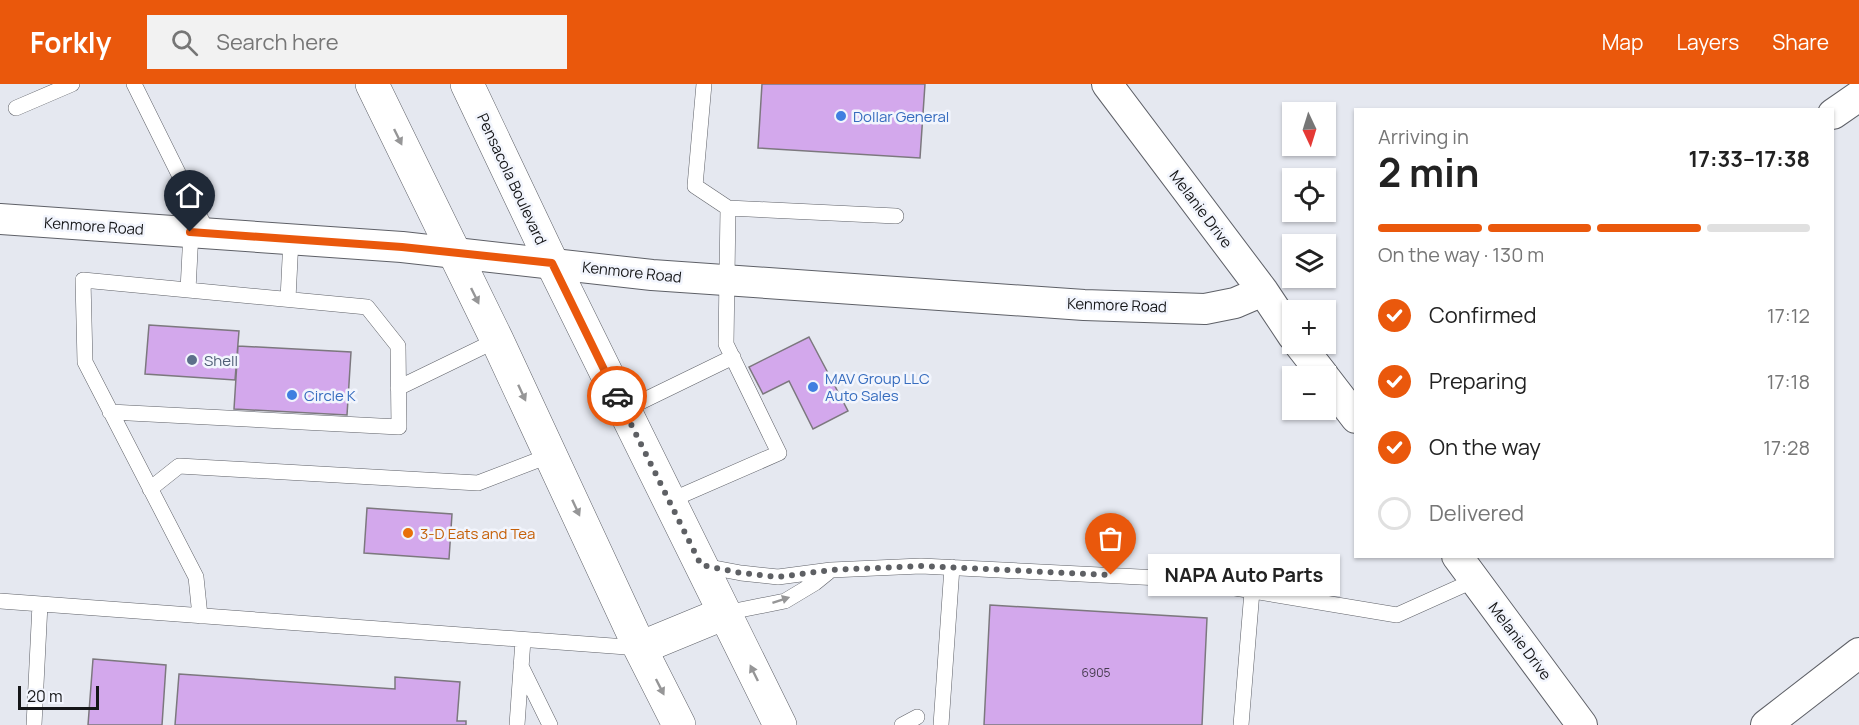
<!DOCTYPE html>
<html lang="en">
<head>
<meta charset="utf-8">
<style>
	:root { --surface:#fff; --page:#f2f2f2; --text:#222; --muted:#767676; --line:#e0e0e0; --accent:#ea580c }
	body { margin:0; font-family:Manrope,sans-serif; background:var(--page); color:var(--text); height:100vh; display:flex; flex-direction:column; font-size:22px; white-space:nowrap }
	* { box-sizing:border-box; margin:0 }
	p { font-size:20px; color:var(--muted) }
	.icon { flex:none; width:33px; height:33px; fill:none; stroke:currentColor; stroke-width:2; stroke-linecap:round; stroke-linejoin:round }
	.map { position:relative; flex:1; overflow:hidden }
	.panel { position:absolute; left:1354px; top:24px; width:480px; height:450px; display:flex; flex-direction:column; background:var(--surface); border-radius:0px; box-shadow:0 2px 4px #0004 }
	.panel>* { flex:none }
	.needle { width:39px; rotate:176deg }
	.controls { position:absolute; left:1282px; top:18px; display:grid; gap:12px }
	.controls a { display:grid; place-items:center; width:54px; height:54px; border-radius:0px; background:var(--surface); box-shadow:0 2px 4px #0004; font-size:30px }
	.scale { position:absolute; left:18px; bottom:15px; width:81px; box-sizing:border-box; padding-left:6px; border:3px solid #151618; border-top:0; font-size:16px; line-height:21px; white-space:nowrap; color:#151618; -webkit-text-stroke:4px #f2f5fd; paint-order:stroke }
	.pin { position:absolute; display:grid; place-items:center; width:51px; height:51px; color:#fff; margin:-62px -26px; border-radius:50% 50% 50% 0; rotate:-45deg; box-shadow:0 0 6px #0007 }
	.pin .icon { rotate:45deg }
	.courier { position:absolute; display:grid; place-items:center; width:60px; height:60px; margin:-30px; border:4px solid #ea580c; border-radius:50%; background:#fff; color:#222; box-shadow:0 2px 8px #0007 }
	.bubble { position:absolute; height:42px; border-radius:0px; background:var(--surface); box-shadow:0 2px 4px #0004; font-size:20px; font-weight:700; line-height:42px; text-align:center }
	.overview em { font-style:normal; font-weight:700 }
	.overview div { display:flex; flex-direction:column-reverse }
	.overview { display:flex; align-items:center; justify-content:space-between; height:102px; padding:0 24px }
	h1 { font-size:39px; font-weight:700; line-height:45px }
	.bar { display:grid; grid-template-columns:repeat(4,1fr); gap:9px 6px; align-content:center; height:72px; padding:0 24px }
	.bar i { height:8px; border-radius:4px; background:var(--line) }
	.bar .current { background:var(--accent) }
	.bar p { grid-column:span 4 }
	ol { padding:0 24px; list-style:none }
	li { display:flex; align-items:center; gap:18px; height:66px }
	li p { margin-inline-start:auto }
	li .icon { padding:6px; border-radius:50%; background:var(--accent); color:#fff; stroke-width:4 }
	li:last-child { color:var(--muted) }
	li i { width:33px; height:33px; border:3px solid var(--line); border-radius:50% }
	header { display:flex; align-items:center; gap:36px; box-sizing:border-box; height:84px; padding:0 30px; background:var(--accent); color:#fff }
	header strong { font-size:28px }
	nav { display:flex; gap:33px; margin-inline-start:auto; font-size:21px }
	.search { width:420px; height:54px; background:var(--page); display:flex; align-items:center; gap:15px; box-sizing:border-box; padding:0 21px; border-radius:0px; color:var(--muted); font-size:22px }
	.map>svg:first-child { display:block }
	.building { fill:#d3a8ec; stroke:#7c787e; stroke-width:1.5 }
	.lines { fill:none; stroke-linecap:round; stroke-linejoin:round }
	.lane-casing { stroke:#5e6067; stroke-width:16 }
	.street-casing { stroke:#5e6067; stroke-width:32 }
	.primary-casing { stroke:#5e6067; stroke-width:34 }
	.lane { stroke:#fff; stroke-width:15 }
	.street { stroke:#fff; stroke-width:30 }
	.primary { stroke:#fff; stroke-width:33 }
	.oneway { fill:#969697 }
	.done { stroke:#5e6064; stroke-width:6; stroke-dasharray:0 10.8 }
	.route { stroke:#ea580c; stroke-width:8 }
	.shop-dot { fill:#3f7fe0; stroke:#f2f5fd; stroke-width:2 }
	.service-dot { fill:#5c6f8a; stroke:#f2f5fd; stroke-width:2 }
	.food-dot { fill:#e8710a; stroke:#f2f5fd; stroke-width:2 }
	.labels { text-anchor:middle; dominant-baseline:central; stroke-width:5; stroke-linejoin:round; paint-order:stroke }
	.number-label { font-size:12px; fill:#443a4d }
	.shop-label { font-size:15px; fill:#366cbe; stroke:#f2f5fd; text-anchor:start }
	.street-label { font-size:15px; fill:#151618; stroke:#f2f5fd }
	.service-label { font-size:15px; fill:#4e5e75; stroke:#f2f5fd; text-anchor:start }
	.food-label { font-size:15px; fill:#c56008; stroke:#f2f5fd; text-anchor:start }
</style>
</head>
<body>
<header>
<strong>Forkly</strong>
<div class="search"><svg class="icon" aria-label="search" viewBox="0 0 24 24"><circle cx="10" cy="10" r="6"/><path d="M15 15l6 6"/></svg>Search here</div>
<nav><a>Map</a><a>Layers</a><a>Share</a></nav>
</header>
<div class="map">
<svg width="1859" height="641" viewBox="0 0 1859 641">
	<rect width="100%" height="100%" fill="#e5e8f0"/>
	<!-- building -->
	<path class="building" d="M 762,0 L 925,0 L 920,74 L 758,64 Z
		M 149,241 L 239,247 L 235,296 L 145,290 Z
		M 809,253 L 848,327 L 813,345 L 789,297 L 763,310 L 749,283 Z
		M 238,262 L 351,268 L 347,331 L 234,325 Z
		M 367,424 L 452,430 L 449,475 L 364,469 Z
		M 990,521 L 1207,534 L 1202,641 L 984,641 Z
		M 93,575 L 166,581 L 162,641 L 88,641 Z
		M 179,590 L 395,605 L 395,593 L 460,598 L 457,637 L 466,637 L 466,641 L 175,641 Z"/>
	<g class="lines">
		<!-- lane casing -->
		<g class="lane-casing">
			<path id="lane" d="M 134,0 L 208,149
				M 704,0 L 695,102 L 728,124 L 896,132
				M 16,24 L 72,0
				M 188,206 L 191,148
				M 288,215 L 291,155
				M 398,304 L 497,256
				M 624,326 L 733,273
				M 110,328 L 399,343 L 398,262 L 367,223 L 83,196 L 85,278 L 196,493 L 200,532
				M 150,405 L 179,382 L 478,399 L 551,371
				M 669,417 L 779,369 L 726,260 L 728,124
				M 704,482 L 741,489 L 778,493 L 831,486 L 921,482 L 1180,495 L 1397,531 L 1475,496
				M 0,517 L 640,564
				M 725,529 L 785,517 L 815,499 L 831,486
				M 521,582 L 550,641
				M 34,641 L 40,520
				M 517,641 L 523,556
				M 902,641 L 917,633
				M 941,641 L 952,483
				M 1241,641 L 1252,507"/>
		</g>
		<!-- street casing -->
		<g class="street-casing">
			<path id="street" d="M 1107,0 L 1263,207 L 1293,252
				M 1833,30 L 1859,12
				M 0,135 L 402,163 L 652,191 L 1084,221 L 1205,225 L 1235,219 L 1263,207
				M 1299,260 L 1324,292
				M 1326,295 L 1356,334
				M 1457,472 L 1582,641
				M 1766,641 L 1859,569"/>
		</g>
		<!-- primary casing -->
		<g class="primary-casing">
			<path id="primary" d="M 372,0 L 497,256 L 640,564 L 679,641
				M 467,0 L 552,179 L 780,641
				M 640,564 L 725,529"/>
		</g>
		<!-- lane -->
		<use href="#lane" class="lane"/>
		<!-- street -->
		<use href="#street" class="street"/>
		<!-- primary -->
		<use href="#primary" class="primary"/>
	</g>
	<!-- one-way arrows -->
	<defs><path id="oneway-solid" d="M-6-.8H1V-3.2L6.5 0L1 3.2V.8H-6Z" transform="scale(1.5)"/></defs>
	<g class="oneway">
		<use href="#oneway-solid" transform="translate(398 53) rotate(64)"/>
		<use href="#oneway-solid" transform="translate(475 212) rotate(64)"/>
		<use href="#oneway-solid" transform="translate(522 309) rotate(65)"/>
		<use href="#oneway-solid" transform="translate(576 424) rotate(65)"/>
		<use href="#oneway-solid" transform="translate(781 516) rotate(-18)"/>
		<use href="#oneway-solid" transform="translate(754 589) rotate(-116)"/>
		<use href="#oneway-solid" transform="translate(660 603) rotate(63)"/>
	</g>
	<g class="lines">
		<!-- done -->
		<path class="done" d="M 617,312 L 701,481 L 741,489 L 778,493 L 831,486 L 921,482 L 1111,491"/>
		<!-- route -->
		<path class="route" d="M 190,148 L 402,163 L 552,179 L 617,312"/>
	</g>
	<!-- markers -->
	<g class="shop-dot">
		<circle cx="841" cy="32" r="6"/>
		<circle cx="813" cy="303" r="6"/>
		<circle cx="292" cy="311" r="6"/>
	</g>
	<circle class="service-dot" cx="192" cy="276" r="6"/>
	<circle class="food-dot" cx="408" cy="449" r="6"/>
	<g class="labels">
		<!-- number labels -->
		<g class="number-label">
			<text x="1096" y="588">6905</text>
		</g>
		<!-- shop labels -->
		<g class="shop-label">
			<text x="853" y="32">Dollar General</text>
			<text x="825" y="294">MAV Group LLC<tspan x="825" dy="17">Auto Sales</tspan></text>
			<text x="304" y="311">Circle K</text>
		</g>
		<!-- street labels -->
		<g class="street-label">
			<text transform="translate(512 95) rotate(65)">Pensacola Boulevard</text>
			<text transform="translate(1201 125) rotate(53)">Melanie Drive</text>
			<text transform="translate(94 142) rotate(4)">Kenmore Road</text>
			<text transform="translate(632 188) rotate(6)">Kenmore Road</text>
			<text transform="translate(1117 221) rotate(2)">Kenmore Road</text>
			<text transform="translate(1520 557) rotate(53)">Melanie Drive</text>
		</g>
		<!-- service labels -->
		<g class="service-label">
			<text x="204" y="276">Shell</text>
		</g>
		<!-- food labels -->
		<g class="food-label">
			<text x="420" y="449">3-D Eats and Tea</text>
		</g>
	</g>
</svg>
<div class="controls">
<a><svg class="needle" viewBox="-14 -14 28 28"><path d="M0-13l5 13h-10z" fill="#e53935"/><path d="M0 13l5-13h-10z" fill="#767676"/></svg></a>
<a><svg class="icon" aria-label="locate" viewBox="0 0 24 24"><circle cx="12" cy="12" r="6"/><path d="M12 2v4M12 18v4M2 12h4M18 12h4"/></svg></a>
<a><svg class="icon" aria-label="layers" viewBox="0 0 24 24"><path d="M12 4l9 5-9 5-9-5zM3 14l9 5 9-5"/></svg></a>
<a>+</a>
<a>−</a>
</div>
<div class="scale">20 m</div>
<div class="pin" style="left:1111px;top:491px;background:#ea580c"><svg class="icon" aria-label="bag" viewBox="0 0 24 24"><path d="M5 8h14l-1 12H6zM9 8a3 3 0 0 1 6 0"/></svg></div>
<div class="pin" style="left:190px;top:148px;background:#1f2937"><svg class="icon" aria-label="home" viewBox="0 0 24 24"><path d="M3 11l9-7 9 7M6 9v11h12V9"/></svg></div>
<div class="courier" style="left:617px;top:312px"><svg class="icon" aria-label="car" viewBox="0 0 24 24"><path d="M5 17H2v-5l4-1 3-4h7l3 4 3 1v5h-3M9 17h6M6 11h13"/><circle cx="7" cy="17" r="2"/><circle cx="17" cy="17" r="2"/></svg></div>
<div class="bubble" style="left:1148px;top:470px;width:192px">NAPA Auto Parts</div>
<section class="panel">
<div class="overview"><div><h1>2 min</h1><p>Arriving in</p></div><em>17:33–17:38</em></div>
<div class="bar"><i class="current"></i><i class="current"></i><i class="current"></i><i></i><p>On the way · 130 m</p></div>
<ol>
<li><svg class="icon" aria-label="check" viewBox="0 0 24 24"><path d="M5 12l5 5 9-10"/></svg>Confirmed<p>17:12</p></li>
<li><svg class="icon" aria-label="check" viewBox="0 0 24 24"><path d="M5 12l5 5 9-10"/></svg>Preparing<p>17:18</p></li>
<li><svg class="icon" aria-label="check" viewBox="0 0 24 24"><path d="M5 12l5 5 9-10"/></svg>On the way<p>17:28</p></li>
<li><i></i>Delivered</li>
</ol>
</section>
</div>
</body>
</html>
